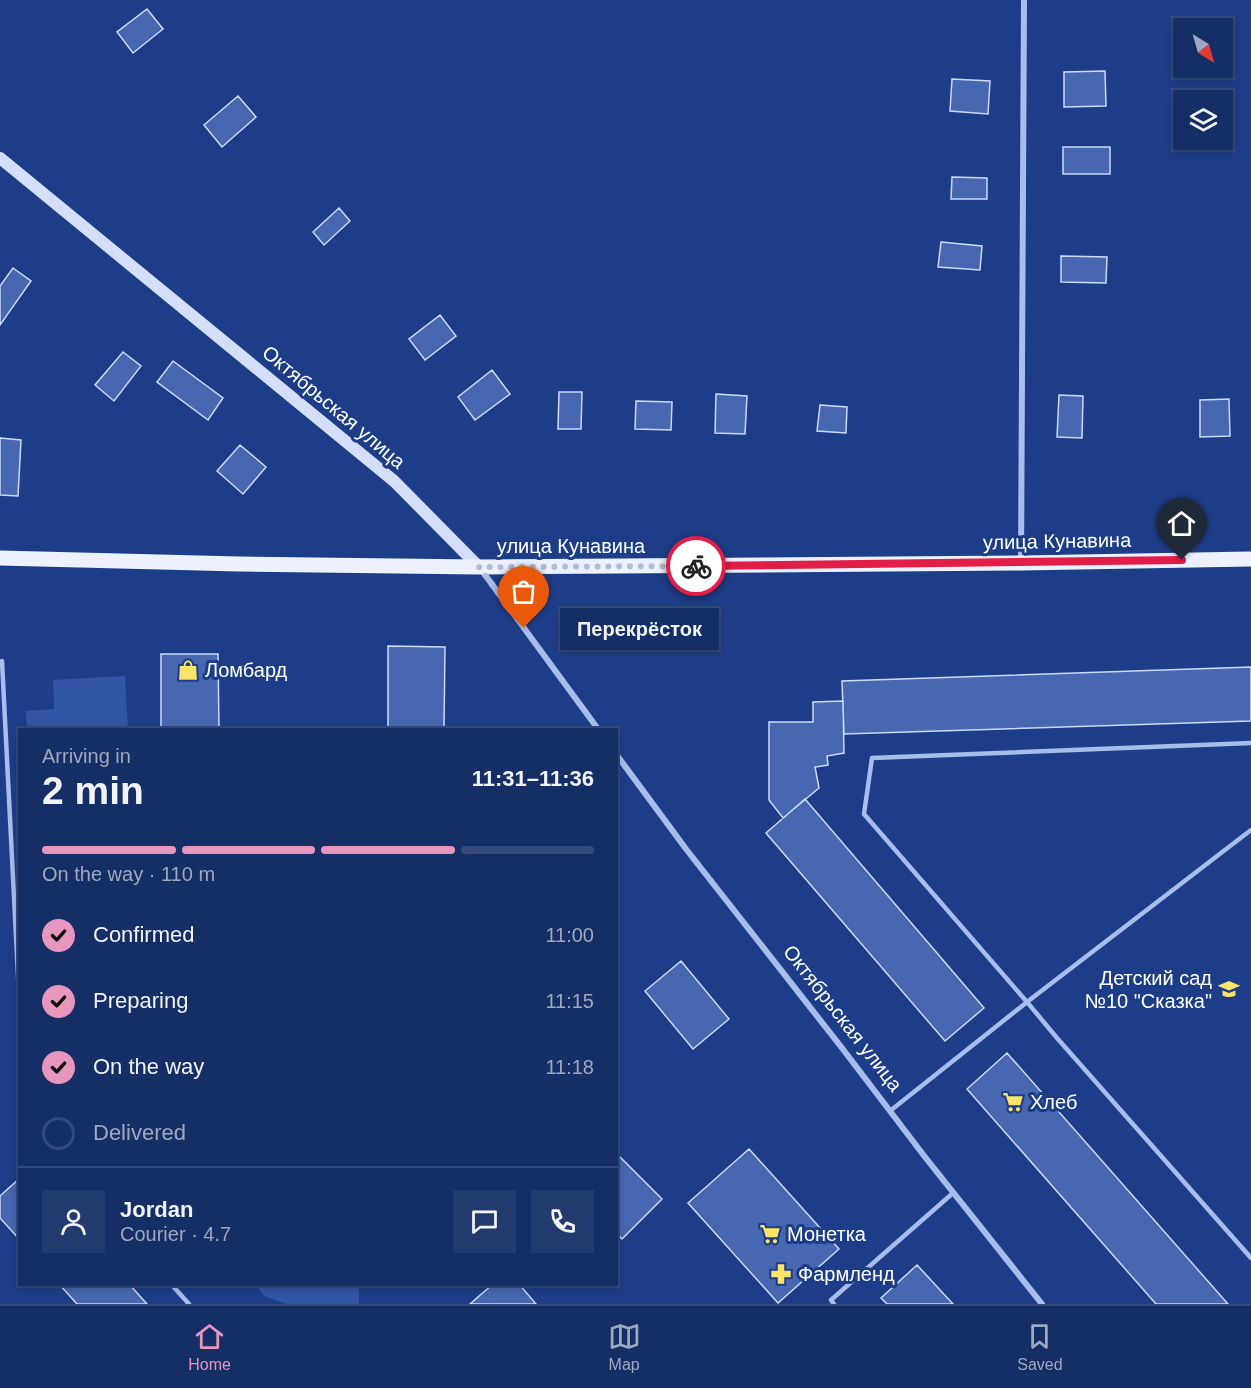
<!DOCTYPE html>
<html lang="en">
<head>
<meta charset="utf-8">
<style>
	:root { --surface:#162e66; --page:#233a6f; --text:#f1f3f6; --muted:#9ea8bf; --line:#354a7a; --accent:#e797bd }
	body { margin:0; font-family:Arial,sans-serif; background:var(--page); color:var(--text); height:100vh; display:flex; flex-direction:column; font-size:22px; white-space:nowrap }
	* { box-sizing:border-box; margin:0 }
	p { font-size:20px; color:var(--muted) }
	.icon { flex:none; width:33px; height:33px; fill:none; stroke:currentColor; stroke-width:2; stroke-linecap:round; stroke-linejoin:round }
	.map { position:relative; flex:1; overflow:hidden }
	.panel { position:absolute; left:18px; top:728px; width:600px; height:558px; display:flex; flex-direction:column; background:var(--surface); border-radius:0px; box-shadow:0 3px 9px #0003,0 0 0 2px var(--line) }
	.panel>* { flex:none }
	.needle { width:39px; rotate:143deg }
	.tools { position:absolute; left:1173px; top:18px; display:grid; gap:12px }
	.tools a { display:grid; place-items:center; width:60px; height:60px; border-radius:0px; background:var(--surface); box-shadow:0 3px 9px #0003,0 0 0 2px var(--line); font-size:30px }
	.pin { position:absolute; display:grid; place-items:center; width:51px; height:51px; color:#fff; margin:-62px -26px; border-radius:50% 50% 50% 0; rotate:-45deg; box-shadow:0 0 6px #0007 }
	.pin .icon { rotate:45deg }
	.courier { position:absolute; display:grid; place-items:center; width:60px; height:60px; margin:-30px; border:4px solid #e11d48; border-radius:50%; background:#fff; color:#222; box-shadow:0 2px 8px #0007 }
	.bubble { position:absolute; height:42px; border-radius:0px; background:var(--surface); box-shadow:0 3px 9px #0003,0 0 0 2px var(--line); font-size:20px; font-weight:700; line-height:42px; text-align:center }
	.overview em { font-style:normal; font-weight:700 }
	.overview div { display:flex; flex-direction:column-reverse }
	.overview { display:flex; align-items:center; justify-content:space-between; height:102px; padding:0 24px }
	h1 { font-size:39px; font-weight:700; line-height:45px }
	.bar { display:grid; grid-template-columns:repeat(4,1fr); gap:9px 6px; align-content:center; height:72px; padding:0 24px }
	.bar i { height:8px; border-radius:4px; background:var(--line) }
	.bar .on { background:var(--accent) }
	.bar p { grid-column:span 4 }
	.line { display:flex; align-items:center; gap:15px; padding:0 24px; border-top:2px solid var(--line) }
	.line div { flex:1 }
	.round { display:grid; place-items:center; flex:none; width:63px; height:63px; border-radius:0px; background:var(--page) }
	ol { padding:0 24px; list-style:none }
	li { display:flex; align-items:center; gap:18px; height:66px }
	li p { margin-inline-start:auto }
	li .icon { padding:6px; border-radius:50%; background:var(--accent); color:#111; stroke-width:4 }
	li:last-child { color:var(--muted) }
	li i { width:33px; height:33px; border:3px solid var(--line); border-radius:50% }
	.tab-bar { display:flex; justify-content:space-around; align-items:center; height:84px; border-top:2px solid var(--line); background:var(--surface); font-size:16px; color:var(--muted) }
	.tab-bar a { display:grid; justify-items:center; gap:3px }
	.tab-bar .on { color:var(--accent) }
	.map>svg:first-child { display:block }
	.green { fill:#3255a5 }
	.building { fill:#4767b0; stroke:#cddaf8; stroke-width:1.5 }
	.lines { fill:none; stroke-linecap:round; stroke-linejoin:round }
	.lane { stroke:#a8bdeb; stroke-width:4.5 }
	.street { stroke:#a8bdeb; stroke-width:6 }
	.secondary { stroke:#d4def8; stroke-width:12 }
	.primary { stroke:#edf1fe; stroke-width:15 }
	.done { stroke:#b0bbd5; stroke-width:6; stroke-dasharray:0 10.8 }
	.route { stroke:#e11d48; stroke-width:8 }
	.labels { text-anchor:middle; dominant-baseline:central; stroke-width:6; stroke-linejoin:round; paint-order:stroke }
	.street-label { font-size:20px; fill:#fff; stroke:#1e3d88 }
	.poi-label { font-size:20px; fill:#fff; stroke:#1e3d88; text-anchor:start }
</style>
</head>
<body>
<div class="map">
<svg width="1251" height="1304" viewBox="0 0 1251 1304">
	<rect width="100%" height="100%" fill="#1e3d88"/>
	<!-- green -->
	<path class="green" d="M 125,676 L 128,729 L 27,729 L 26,711 L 54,709 L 53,680 Z
		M 255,1284 L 359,1284 L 359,1304 L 286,1304 L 264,1296 Z"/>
	<!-- building -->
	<path class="building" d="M 147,9 L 163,29 L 133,53 L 117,32 Z
		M 1105,71 L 1106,106 L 1064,107 L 1064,72 Z
		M 952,79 L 990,81 L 988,114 L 950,111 Z
		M 238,96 L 256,117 L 222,147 L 204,125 Z
		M 1063,147 L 1110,147 L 1110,174 L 1063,174 Z
		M 952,177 L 987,178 L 987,199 L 951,199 Z
		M 339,208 L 350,221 L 324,245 L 313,232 Z
		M 941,242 L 982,246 L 980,270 L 938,267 Z
		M 1061,256 L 1107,257 L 1106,283 L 1061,282 Z
		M 13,268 L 31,281 L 0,325 L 0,286 Z
		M 440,315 L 456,336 L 425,360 L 409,339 Z
		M 123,352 L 141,366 L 114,401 L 95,385 Z
		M 173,361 L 223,398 L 208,420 L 157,382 Z
		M 492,370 L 510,394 L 475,420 L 458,397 Z
		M 559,392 L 582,392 L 581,429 L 558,429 Z
		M 716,394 L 747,396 L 745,434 L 715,433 Z
		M 1059,395 L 1083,396 L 1082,438 L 1057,437 Z
		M 1229,399 L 1230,436 L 1200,437 L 1200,400 Z
		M 636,401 L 672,402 L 671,430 L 635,429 Z
		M 820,405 L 847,407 L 846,433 L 817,431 Z
		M 0,438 L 21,440 L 18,496 L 0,495 Z
		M 240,445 L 266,467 L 243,494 L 217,471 Z
		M 388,646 L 445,647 L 444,729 L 388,729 Z
		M 161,654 L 218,654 L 219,729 L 161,729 Z
		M 1251,667 L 1251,721 L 844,734 L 842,681 Z
		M 843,701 L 844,753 L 827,756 L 828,765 L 815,767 L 819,788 L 783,818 L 769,800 L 769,722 L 813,722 L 813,702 Z
		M 805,799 L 984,1008 L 945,1041 L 766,833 Z
		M 681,961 L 729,1019 L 693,1049 L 645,991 Z
		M 1007,1053 L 1228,1304 L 1156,1304 L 967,1089 Z
		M 749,1149 L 839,1249 L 778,1303 L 688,1203 Z
		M 616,1153 L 662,1199 L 622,1239 L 616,1233 Z
		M 20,1178 L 20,1240 L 0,1218 L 0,1196 Z
		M 917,1265 L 953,1304 L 887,1304 L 881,1298 Z
		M 59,1284 L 129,1284 L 147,1304 L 77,1304 Z
		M 493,1284 L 519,1284 L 536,1304 L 470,1304 Z"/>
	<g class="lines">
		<!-- lane -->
		<path class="lane" d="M 2,661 L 20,1015
			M 1251,743 L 872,758 L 864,814 L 1027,1002 L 1057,1038 L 1251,1258
			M 890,1111 L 1027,1002 L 1251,830
			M 171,1284 L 189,1304
			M 834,1304 L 831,1300 L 953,1193"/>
		<!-- street -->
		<path class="street" d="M 1021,563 L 1024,0
			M 480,568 L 598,729
			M 616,754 L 686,849 L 842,1048 L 925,1157 L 1042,1304"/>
		<!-- secondary -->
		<path class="secondary" d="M 0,158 L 394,481 L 479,567"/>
		<!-- primary -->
		<path class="primary" d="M 0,558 L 239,564 L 479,567 L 1021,563 L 1251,559"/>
	</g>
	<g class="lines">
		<!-- done -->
		<path class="done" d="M 524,628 L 479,567 L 696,566"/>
		<!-- route -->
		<path class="route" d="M 696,566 L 1182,560"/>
	</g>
	<!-- icons -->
	<defs>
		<g id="shop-bare" transform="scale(1.62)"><path d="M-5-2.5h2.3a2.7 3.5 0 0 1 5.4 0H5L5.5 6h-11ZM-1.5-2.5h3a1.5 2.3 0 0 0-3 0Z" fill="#f9e468" stroke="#1e3d88" stroke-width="2.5" paint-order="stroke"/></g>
		<g id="school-bare" transform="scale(1.62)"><path d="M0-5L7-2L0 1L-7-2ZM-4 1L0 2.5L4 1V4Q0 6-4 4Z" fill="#f9e468" stroke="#1e3d88" stroke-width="2.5" paint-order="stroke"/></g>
		<g id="supermarket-bare" transform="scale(1.62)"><path d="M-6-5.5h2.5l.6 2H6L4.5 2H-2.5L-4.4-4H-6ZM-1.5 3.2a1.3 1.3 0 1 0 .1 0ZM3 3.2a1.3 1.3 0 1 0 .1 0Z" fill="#f9e468" stroke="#1e3d88" stroke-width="2.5" paint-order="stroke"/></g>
		<g id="pharmacy-bare" transform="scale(1.62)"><path d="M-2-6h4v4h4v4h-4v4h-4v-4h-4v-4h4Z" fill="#f9e468" stroke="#1e3d88" stroke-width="2.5" paint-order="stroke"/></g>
	</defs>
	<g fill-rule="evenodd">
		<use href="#shop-bare" x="188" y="670"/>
		<use href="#school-bare" x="1229" y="989"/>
		<use href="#supermarket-bare" x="1013" y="1102"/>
		<use href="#supermarket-bare" x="770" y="1234"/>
		<use href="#pharmacy-bare" x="781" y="1274"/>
	</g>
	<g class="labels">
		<!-- street labels -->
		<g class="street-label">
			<text transform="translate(334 407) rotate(40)">Октябрьская улица</text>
			<text transform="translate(1057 541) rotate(-1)">улица Кунавина</text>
			<text x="571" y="546">улица Кунавина</text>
			<text transform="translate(843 1018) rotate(52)">Октябрьская улица</text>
		</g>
		<!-- poi labels -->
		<g class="poi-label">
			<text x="205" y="670">Ломбард</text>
			<text x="1212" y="978" text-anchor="end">Детский сад<tspan x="1212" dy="23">№10 "Сказка"</tspan></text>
			<text x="1030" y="1102">Хлеб</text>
			<text x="787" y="1234">Монетка</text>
			<text x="798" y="1274">Фармленд</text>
		</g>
	</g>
</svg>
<div class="tools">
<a><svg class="needle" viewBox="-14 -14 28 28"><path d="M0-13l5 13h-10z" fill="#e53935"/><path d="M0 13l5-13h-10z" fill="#9ea8bf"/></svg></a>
<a><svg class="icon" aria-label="layers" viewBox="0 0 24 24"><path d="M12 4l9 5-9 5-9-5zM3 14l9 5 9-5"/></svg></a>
</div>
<div class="pin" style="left:524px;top:628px;background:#ea580c"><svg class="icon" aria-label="bag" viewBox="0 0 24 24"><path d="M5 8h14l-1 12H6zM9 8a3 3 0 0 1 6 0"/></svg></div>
<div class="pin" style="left:1182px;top:560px;background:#1f2937"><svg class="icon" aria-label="home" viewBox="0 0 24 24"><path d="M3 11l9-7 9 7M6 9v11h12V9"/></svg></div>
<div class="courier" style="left:696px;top:566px"><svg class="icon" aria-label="bike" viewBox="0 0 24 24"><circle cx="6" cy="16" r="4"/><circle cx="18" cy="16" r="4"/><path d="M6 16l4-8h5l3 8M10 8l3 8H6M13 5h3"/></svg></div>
<div class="bubble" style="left:560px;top:608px;width:159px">Перекрёсток</div>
<section class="panel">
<div class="overview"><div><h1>2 min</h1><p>Arriving in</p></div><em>11:31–11:36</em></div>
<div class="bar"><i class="on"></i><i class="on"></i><i class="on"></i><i></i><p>On the way · 110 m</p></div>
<ol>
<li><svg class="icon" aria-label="check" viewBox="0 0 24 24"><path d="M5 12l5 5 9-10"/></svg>Confirmed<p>11:00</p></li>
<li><svg class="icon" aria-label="check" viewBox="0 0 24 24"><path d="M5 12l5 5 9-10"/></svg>Preparing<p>11:15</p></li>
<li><svg class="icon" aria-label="check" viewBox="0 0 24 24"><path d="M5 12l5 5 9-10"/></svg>On the way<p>11:18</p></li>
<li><i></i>Delivered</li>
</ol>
<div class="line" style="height:108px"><a class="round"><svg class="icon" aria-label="person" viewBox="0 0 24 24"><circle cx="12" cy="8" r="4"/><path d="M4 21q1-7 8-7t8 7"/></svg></a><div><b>Jordan</b><p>Courier · 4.7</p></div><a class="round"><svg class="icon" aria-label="chat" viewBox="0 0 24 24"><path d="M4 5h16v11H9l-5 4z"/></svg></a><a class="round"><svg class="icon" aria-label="phone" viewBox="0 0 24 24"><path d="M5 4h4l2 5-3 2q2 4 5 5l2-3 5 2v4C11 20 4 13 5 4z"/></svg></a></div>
</section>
</div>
<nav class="tab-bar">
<a class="on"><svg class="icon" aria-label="home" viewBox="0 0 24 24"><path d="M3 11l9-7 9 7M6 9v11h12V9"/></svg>Home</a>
<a><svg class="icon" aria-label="map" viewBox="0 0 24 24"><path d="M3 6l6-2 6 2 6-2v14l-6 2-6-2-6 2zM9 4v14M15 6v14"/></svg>Map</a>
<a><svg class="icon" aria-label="saved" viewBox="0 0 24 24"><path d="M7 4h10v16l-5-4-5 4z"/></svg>Saved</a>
</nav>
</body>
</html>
